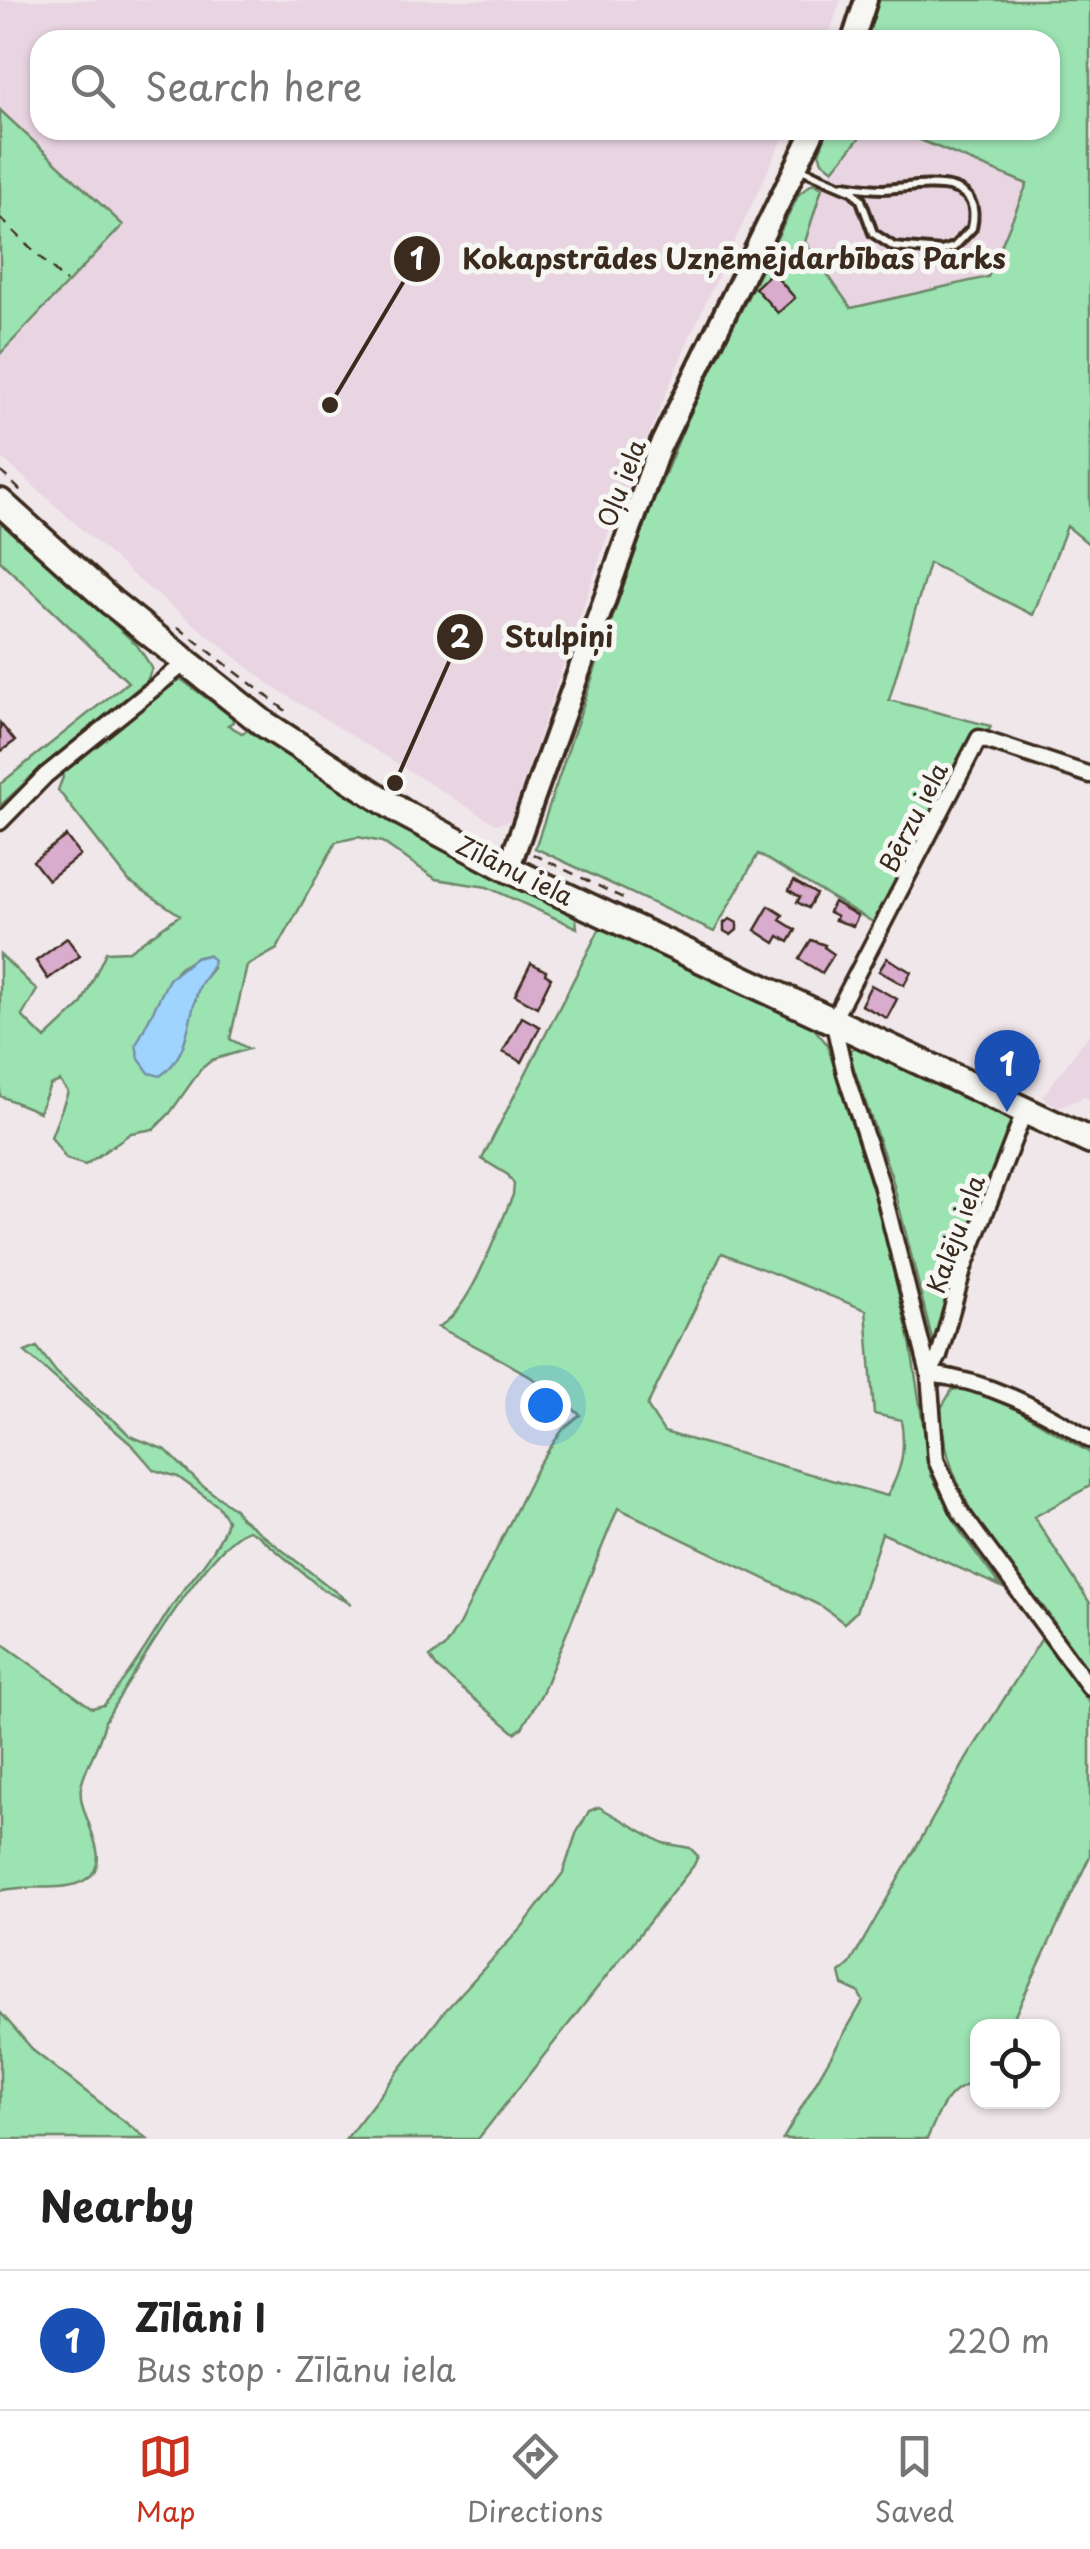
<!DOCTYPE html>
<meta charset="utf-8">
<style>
body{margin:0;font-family:"Playpen Sans",sans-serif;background:#f2f2f2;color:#222}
.controls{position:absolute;right:30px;bottom:30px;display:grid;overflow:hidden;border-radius:20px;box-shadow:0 2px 8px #0004}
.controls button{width:90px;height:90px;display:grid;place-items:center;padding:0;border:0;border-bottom:2px solid #e0e0e0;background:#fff;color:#222;font:50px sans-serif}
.you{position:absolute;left:545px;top:1405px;width:35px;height:35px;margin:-25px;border:8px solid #fff;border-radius:50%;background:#1a73e8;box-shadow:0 0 0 15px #1a73e833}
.badge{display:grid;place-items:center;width:65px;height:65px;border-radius:50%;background:#c8321e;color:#fff;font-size:32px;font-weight:700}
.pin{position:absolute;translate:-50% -82px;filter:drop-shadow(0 2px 5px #0008)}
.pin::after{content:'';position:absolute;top:52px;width:35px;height:30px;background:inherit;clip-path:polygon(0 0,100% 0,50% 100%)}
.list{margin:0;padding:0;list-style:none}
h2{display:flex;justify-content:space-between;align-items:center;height:130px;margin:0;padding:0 40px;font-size:42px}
h2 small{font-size:32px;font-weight:400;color:#767676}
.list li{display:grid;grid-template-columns:65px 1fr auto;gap:30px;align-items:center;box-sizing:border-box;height:140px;padding:0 40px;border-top:2px solid #e0e0e0}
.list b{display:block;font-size:38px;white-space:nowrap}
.list p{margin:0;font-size:32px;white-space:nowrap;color:#767676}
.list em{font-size:32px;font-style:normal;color:#767676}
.icon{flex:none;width:55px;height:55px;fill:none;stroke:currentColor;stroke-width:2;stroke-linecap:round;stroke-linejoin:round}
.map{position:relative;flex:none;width:1090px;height:2139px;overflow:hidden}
.search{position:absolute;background:#fff;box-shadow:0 2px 8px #0004;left:30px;right:30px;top:30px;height:110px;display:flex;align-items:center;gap:25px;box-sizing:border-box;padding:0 35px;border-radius:30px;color:#767676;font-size:38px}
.sheet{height:270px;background:#fff}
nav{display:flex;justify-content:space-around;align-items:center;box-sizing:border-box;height:140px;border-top:2px solid #e0e0e0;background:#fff;font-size:28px;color:#767676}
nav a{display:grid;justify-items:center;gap:5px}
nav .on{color:#c8321e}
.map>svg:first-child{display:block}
.built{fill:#e9d5e2}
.green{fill:#9ce3b2;stroke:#6c8668;stroke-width:2.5;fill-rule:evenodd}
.water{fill:#9ed4fd;stroke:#7690a4;stroke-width:2.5}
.building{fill:#d9abcd;stroke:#3b2a1e;stroke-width:2.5}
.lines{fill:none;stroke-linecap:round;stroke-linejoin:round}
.lane-casing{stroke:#3b2a1e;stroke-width:14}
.street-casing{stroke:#3b2a1e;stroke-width:21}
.secondary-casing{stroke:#3b2a1e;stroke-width:28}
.highway-casing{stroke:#3b2a1e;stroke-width:32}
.path{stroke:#3b2a1e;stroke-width:2.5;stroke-dasharray:10 8;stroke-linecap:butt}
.lane{stroke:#f6f6f2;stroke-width:6}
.street{stroke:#f6f6f2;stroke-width:14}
.secondary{stroke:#f6f6f2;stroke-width:20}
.highway{stroke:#f6f6f2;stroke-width:25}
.labels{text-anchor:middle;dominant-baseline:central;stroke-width:10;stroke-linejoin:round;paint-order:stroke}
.street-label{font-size:25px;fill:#3b2a1e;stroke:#f6f6f2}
.leader{fill:none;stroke:#3b2a1e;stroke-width:4}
.callout-dot{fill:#3b2a1e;stroke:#f6f6f2;stroke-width:4}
.mark-label{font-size:30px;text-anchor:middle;font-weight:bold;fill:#fff}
.callout-label{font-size:28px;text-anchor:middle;font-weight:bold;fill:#3b2a1e;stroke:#f6f6f2;stroke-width:10;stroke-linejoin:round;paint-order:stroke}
</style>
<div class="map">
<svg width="1090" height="2139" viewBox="0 0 1090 2139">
<rect width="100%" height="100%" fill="#f0e7eb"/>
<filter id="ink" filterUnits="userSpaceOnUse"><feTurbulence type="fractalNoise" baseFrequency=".01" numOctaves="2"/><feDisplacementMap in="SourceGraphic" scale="20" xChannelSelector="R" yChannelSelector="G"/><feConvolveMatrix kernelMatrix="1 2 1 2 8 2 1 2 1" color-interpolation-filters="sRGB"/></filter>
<g filter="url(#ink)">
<path class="built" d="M 0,0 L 841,0 L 827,40 L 40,40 L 40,130 L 787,130 L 691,334 L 613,520 L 510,821 L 495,824 L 273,687 L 136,578 L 0,456 L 0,354 L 123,225 L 0,110 Z
M 866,130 L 896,130 L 1027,184 L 988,277 L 851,308 L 805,242 L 822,188 L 833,170 Z
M 1090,1033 L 1090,1100 L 1083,1097 L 1059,1108 L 1042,1097 Z"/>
<path class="green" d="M 878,0 L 1090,0 L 1090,545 L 1067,526 L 1033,615 L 929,563 L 889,700 L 991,726 L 888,931 L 758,854 L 714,932 L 535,848 L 642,530 L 689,415 L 799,194 L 813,183 L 822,188 L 805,242 L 851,308 L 988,277 L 1027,184 L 896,130 L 1050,130 L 1050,40 L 865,40 Z
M 0,110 L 123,225 L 0,354 Z
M 828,130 L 866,130 L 833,170 L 822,161 L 819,153 Z
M 0,518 L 137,645 L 152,668 L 147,681 L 41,768 L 0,806 L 0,784 L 128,682 L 0,561 Z
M 178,677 L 232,717 L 233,722 L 228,725 L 242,733 L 248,730 L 394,822 L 569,912 L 576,918 L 577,928 L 487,887 L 436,879 L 382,842 L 358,837 L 336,842 L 277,949 L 247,966 L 230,1039 L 249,1049 L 212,1060 L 201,1069 L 170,1113 L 154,1129 L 131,1133 L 85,1165 L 66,1159 L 51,1137 L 68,1092 L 60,1081 L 50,1085 L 39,1112 L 0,1096 L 0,954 L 37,990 L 22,1016 L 45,1039 L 81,1005 L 106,952 L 129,951 L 180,915 L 129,881 L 58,790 L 63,777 L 60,770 ZM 208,955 L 213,968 L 200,984 L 195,1001 L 176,971 L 195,958 Z
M 601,926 L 797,1016 L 811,1025 L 827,1044 L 878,1207 L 910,1341 L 931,1475 L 960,1531 L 1001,1587 L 882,1533 L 856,1612 L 844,1623 L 823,1607 L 618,1508 L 542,1693 L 522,1728 L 515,1733 L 437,1668 L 430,1657 L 444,1648 L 459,1625 L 539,1464 L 563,1429 L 580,1415 C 539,1376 487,1352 438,1327 C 471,1311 497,1230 513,1195 L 514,1184 L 508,1175 L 482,1159 ZM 722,1253 L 866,1310 L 874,1414 L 901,1420 C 906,1449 902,1470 887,1496 L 664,1432 L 647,1406 Z
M 856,1045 L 1012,1116 L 1014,1121 L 936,1355 L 892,1178 L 850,1058 L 849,1052 Z
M 37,1347 L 56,1372 L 92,1406 L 115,1421 L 130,1436 L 166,1450 L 200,1484 L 235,1509 L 240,1517 L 351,1604 L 323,1590 L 259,1536 L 249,1530 C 212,1539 128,1683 105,1721 C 101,1745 86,1763 81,1787 C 76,1815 118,1860 85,1880 C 64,1893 25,1883 0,1891 L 0,1642 L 92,1708 L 104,1705 C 130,1674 150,1640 172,1606 C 188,1582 222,1547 227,1520 L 218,1506 L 178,1477 L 154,1470 L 133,1446 L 25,1352 Z
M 970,1386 L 983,1389 L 1090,1453 L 1090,1486 L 1034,1517 L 1090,1603 L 1090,1671 C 1072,1652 1060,1630 1045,1609 C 1036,1597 1024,1586 1014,1574 C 977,1528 942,1469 941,1408 L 952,1390 Z
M 1042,1638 L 1090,1703 L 1090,1856 L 1010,2026 L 978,2026 L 977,2084 C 947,2084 938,2115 927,2139 L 783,2139 L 863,2001 L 858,1992 L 843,1985 L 840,1973 L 850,1964 L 967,1758 Z
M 599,1807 L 663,1843 L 690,1848 L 698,1856 L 694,1865 L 478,2139 L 346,2139 L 444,2012 L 522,1927 L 563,1873 L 576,1834 L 589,1811 Z
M 0,2012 L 35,2052 L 147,2139 L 0,2139 Z"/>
<path class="water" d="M 208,955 L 214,960 C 212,973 203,977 199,988 C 187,1019 190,1056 160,1076 L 149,1073 L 139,1059 L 136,1045 L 169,979 L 195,958 Z"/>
<path class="building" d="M 772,272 L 795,298 L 778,313 L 755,288 Z
M 0,723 L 15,741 L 0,752 Z
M 66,836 L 80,855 L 48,880 L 33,861 Z
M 794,881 L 816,894 L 808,908 L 797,902 L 800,897 L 789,890 Z
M 834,902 L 858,916 L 853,926 L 835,920 L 837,916 L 829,912 Z
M 769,906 L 783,915 L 780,920 L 796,930 L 789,942 L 779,936 L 775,943 L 755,930 Z
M 730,919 L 737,923 L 737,930 L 731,935 L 724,931 L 724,923 Z
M 67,938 L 80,956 L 48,979 L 36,961 Z
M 811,940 L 825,945 L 824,947 L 834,954 L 822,973 L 799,959 Z
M 887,958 L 911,972 L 904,985 L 879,971 Z
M 531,963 L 546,971 L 545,974 L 551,978 L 537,1007 L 515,995 Z
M 871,985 L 897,999 L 887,1018 L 861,1005 Z
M 522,1017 L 540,1027 L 522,1062 L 503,1052 Z
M 1005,1037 L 1029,1047 L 1027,1053 L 1040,1059 L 1033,1075 L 996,1060 Z"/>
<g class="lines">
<g class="lane-casing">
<path id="lane" d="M 799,168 L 853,191 L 861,200 L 873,233 L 894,247 L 941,251 L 954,247 L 972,228 C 985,170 915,188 883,189 C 870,189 857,187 844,185"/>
</g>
<g class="street-casing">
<path id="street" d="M 1090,775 L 979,738 L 833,1020 L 845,1073 L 881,1184 L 929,1374 L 936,1460 L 959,1510 L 1090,1688
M 0,822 L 46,775 L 185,663
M 1025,1110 L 963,1270 L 939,1356 L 929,1374 C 988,1381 1040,1408 1090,1440"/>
</g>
<g class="secondary-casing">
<path id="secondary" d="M 853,40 L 866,0
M 508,869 L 658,451 L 814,130"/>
</g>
<g class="highway-casing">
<path id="highway" d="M 0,502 L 111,602 L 263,723 L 403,813 L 508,869 L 1090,1141"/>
</g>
<path class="path" d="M 0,218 L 66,282
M 0,471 L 21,491
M 178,627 L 286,711
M 533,854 L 625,899"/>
<use href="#lane" class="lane"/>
<use href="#street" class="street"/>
<use href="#secondary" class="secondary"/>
<use href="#highway" class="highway"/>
</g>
</g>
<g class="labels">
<g class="street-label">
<text transform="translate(621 483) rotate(-69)">Oļu iela</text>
<text transform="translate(913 817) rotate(-63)">Bērzu iela</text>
<text transform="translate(515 870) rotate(26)">Zīlānu iela</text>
<text transform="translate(955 1234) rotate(-70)">Kalēju iela</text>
</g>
</g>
<path class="leader" d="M330 405L417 259M395 783L460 637"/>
<g class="callout-dot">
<circle cx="330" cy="405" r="10"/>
<circle cx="395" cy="783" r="10"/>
<circle cx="417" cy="259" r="25"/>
<circle cx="460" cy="637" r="25"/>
</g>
<g class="mark-label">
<text x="417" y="270">1</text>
<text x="460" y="648">2</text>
</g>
<g class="callout-label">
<text x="734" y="269">Kokapstrādes Uzņēmējdarbības Parks</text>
<text x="559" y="647">Stulpiņi</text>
</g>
</svg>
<div class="controls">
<button><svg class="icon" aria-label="locate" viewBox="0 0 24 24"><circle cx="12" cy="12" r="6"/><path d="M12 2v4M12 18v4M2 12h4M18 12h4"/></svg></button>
</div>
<div class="you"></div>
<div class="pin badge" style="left:1007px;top:1112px;background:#1a4fb4">1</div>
<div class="search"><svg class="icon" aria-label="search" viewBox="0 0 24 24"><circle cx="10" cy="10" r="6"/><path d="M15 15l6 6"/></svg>Search here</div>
</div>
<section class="sheet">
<h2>Nearby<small></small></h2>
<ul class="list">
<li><span class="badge" style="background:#1a4fb4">1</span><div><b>Zīlāni I</b><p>Bus stop · Zīlānu iela</p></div><em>220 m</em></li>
</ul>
</section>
<nav>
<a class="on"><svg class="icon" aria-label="map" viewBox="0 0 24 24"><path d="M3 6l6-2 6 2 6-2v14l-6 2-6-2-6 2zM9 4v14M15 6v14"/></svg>Map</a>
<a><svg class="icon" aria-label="directions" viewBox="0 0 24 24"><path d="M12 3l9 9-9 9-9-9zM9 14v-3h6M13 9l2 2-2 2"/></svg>Directions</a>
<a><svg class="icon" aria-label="saved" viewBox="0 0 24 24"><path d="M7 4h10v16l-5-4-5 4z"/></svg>Saved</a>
</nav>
